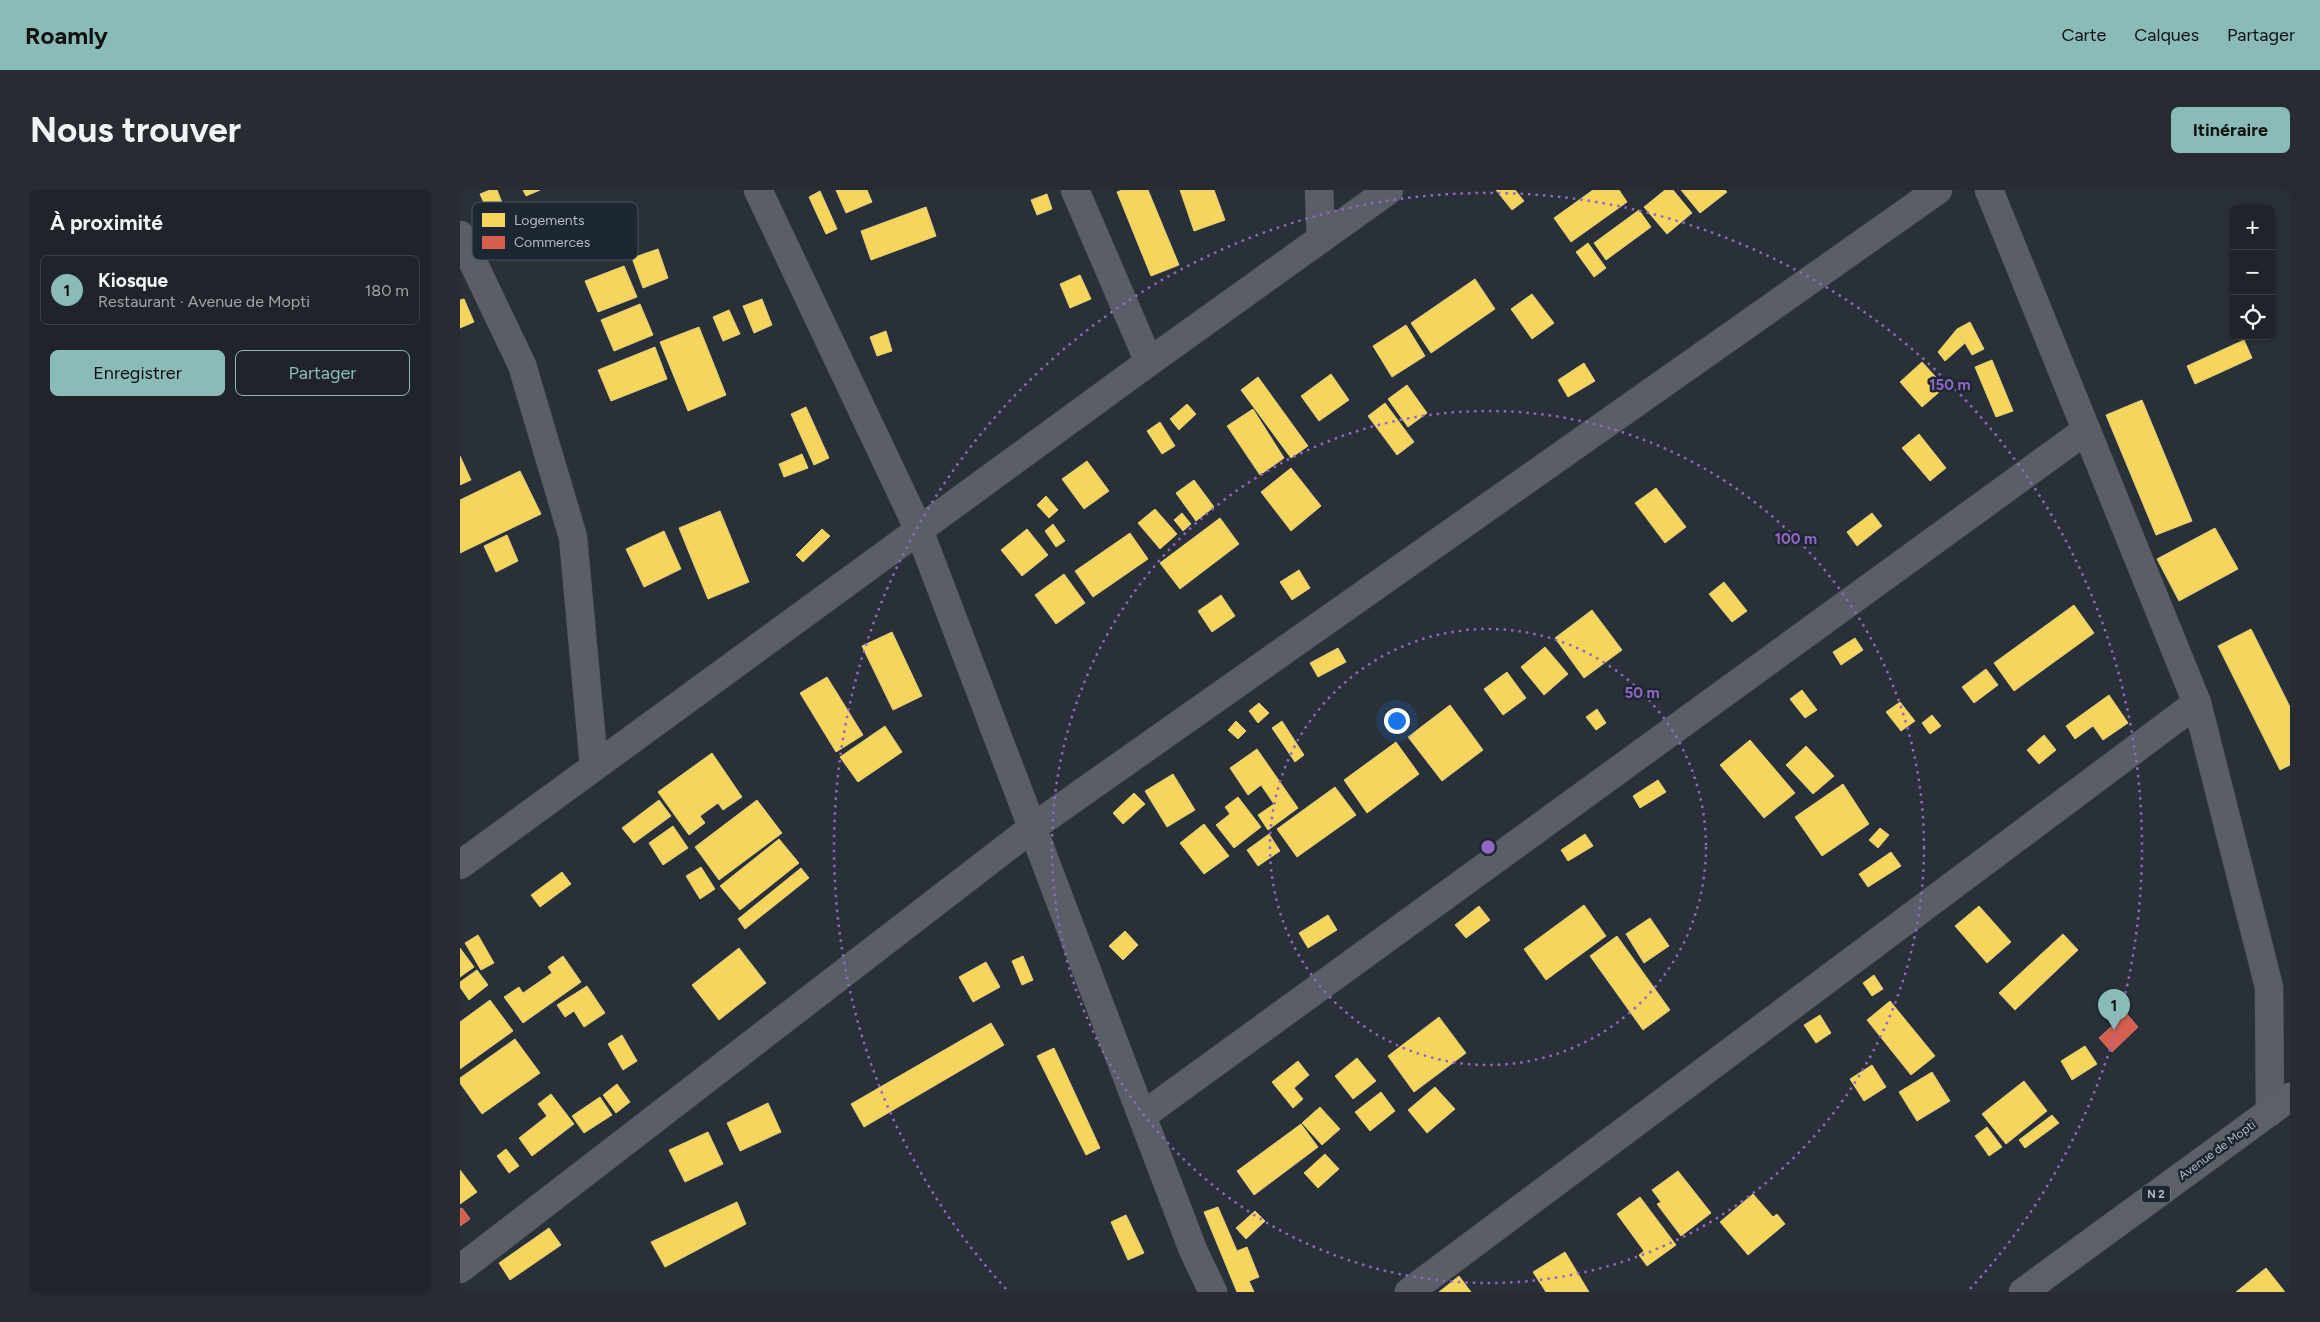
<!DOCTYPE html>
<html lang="fr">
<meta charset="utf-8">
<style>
body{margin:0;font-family:Figtree,sans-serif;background:#282c32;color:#f1f3f6}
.controls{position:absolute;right:15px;top:15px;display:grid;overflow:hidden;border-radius:8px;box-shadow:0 1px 4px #0004}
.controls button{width:45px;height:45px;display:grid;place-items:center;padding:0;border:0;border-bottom:1px solid #3d4147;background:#20242a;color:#f1f3f6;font:25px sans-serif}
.you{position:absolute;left:936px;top:530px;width:18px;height:18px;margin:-12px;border:4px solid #fff;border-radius:50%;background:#1a73e8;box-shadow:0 0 0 8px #1a73e833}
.badge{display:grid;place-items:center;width:32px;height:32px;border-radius:50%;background:#8bbbb9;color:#111;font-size:16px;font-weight:700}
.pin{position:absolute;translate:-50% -41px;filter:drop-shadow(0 1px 2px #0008)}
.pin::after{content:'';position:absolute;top:26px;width:18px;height:15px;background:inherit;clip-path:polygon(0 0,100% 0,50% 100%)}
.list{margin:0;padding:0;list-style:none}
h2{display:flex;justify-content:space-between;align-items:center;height:65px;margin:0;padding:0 20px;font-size:21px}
h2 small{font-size:16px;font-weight:400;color:#a2a4a8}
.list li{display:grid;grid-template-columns:32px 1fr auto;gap:15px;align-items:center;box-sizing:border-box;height:70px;margin:0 10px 10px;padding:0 10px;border:1px solid #3d4147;border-radius:8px}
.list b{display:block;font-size:19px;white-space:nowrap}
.list p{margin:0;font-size:16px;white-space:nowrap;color:#a2a4a8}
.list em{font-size:16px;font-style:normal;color:#a2a4a8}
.actions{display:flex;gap:10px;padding:15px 20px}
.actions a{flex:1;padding:11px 0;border:1px solid #8bbbb9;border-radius:8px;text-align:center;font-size:18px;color:#8bbbb9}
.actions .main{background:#8bbbb9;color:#111}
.icon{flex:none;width:28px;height:28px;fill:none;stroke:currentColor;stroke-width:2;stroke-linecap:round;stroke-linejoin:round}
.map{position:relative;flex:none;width:1830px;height:1102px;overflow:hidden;border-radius:8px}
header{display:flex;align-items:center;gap:30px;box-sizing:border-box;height:70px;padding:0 25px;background:#8bbbb9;color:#111}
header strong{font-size:24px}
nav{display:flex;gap:28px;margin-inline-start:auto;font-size:18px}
.intro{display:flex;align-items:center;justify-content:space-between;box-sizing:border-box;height:120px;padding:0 30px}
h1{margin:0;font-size:35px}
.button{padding:12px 22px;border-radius:8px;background:#8bbbb9;color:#111;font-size:18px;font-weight:700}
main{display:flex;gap:30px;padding:0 30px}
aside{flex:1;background:#20242a;border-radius:8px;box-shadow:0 1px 4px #0004}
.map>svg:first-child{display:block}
.homes{fill:#f6d55c;stroke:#e2ce7d}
.shops{fill:#d6604d;stroke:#cc7c72}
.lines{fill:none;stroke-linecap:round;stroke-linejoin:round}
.minor-casing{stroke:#484c53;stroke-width:29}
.primary-casing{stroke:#484c55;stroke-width:29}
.minor{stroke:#5a5e66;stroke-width:28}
.primary{stroke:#5c6168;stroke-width:28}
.ring{fill:none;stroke:#9266c3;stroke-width:2.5;stroke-dasharray:2.5 5}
.labels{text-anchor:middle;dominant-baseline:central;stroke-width:5;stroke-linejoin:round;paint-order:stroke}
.shield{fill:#1d2633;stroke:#878f9c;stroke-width:1}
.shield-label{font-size:11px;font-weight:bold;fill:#b4bcc9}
.street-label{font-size:12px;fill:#b4bcc9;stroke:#1d2633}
.key{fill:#1d2633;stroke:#4a5360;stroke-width:1}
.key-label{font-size:14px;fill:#b4bcc9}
.centre{fill:#9266c3;stroke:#1d2633;stroke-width:2.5}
.ring-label{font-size:15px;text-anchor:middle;font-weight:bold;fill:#9266c3;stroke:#1d2633;stroke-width:5;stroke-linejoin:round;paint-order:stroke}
</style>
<header>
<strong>Roamly</strong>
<nav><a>Carte</a><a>Calques</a><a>Partager</a></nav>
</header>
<div class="intro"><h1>Nous trouver</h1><a class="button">Itinéraire</a></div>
<main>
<aside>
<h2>À proximité<small></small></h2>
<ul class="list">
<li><span class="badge">1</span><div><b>Kiosque</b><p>Restaurant · Avenue de Mopti</p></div><em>180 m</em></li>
</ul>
<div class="actions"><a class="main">Enregistrer</a><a>Partager</a></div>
</aside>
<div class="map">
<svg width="1830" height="1102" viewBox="0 0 1830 1102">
<rect width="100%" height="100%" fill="#2a3038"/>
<path class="homes" d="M 30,0 L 37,0 L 46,23 L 31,29 L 20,4 Z
M 63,0 L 80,0 L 66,6 Z
M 376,0 L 407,0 L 412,12 L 386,23 Z
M 662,0 L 688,0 L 719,75 L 691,86 L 657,2 Z
M 720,0 L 754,0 L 765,30 L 734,41 Z
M 1036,0 L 1055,0 L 1064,11 L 1052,20 Z
M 1133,0 L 1159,0 L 1167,12 L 1111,52 L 1094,28 Z
M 1205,0 L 1213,0 L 1232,23 L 1207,44 L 1184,17 Z
M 1221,0 L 1265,0 L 1267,2 L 1240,23 Z
M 360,1 L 377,39 L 366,44 L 349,7 Z
M 587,4 L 592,19 L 577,25 L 571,10 Z
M 466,17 L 476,46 L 411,70 L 401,41 Z
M 1179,20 L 1191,37 L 1146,70 L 1134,53 Z
M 1128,53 L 1146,78 L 1134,87 L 1116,62 Z
M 198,59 L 208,88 L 183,98 L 172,68 Z
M 164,76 L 177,107 L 138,122 L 125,91 Z
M 620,85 L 631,109 L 610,118 L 600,94 Z
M 1015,89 L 1035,119 L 971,163 L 951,133 Z
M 1072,104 L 1094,133 L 1072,149 L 1051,119 Z
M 4,109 L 14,132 L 0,138 L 0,110 Z
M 302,109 L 312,135 L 294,143 L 283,116 Z
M 180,114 L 193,145 L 154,161 L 141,130 Z
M 269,120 L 280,144 L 263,151 L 253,127 Z
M 1510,132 L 1524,159 L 1512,165 L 1497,139 Z
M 946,135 L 965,166 L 932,187 L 913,156 Z
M 239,137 L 266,205 L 228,221 L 200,152 Z
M 1497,139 L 1505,153 L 1485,171 L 1478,162 Z
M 426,141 L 432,161 L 417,166 L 410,147 Z
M 1784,150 L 1792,168 L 1735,194 L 1727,176 Z
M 195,157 L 207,189 L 151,211 L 138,180 Z
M 1532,170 L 1553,221 L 1536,227 L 1515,177 Z
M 1462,172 L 1485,197 L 1462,217 L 1440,192 Z
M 1124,173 L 1135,191 L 1108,207 L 1098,190 Z
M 871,184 L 889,210 L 859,231 L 841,206 Z
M 798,187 L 848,256 L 831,268 L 781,200 Z
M 947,195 L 967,223 L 948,237 L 928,209 Z
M 1682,210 L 1732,331 L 1696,345 L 1646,225 Z
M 925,213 L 954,252 L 937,265 L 908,226 Z
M 727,214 L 736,224 L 719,240 L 710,229 Z
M 346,217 L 369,268 L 354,275 L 331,224 Z
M 793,219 L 824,268 L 800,285 L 767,236 Z
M 700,232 L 715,256 L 702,264 L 687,241 Z
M 1459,244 L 1486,278 L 1470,291 L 1442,258 Z
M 342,264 L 348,278 L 324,287 L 319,274 Z
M 0,266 L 11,290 L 0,295 Z
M 627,271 L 649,301 L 624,319 L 602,289 Z
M 831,278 L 861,316 L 831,341 L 801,302 Z
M 60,281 L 81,324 L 0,363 L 0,310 Z
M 734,290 L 754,317 L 736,331 L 716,303 Z
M 1196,298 L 1226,337 L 1205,353 L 1175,313 Z
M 586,306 L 598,320 L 589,328 L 577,315 Z
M 695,319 L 717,344 L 700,359 L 678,333 Z
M 260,321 L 289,392 L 248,409 L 219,338 Z
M 722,323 L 731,334 L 723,341 L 714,330 Z
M 1412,323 L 1422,336 L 1397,356 L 1387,342 Z
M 760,328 L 779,354 L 720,399 L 700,373 Z
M 593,334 L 605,351 L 596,357 L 585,341 Z
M 1755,338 L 1778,379 L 1719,411 L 1697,369 Z
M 362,339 L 370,346 L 343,372 L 336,365 Z
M 567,339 L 588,365 L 562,386 L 541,360 Z
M 204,341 L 221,379 L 184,397 L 166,359 Z
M 670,343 L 688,369 L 633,407 L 615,381 Z
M 47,345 L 58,371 L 36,382 L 24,356 Z
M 839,380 L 850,398 L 832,410 L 820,392 Z
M 604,384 L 625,413 L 596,434 L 575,405 Z
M 1264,392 L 1287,421 L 1272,432 L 1249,404 Z
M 761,405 L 775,426 L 752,442 L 738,421 Z
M 1614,415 L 1634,443 L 1554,501 L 1534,473 Z
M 1132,420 L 1162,460 L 1124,488 L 1095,448 Z
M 1791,439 L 1830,517 L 1830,575 L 1820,580 L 1758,456 Z
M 432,442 L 462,506 L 433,520 L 402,456 Z
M 1395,448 L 1403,460 L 1381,475 L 1373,462 Z
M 1085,457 L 1108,484 L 1084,505 L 1061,477 Z
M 878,458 L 886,472 L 858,487 L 850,473 Z
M 1526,479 L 1538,495 L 1514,513 L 1502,497 Z
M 1047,482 L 1066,508 L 1043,525 L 1024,499 Z
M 367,487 L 403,545 L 376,562 L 340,503 Z
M 1342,500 L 1357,520 L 1345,528 L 1330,509 Z
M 1649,505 L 1668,533 L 1643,550 L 1624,523 Z
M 1440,512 L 1455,531 L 1441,541 L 1426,522 Z
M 799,513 L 809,523 L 798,533 L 789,521 Z
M 990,515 L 1023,560 L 982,591 L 948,547 Z
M 1137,519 L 1146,533 L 1136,540 L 1126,527 Z
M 1624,523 L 1633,536 L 1615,549 L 1606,536 Z
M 1472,525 L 1481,536 L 1470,544 L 1462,533 Z
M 776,531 L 786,541 L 778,549 L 768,540 Z
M 822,531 L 844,565 L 835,572 L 812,538 Z
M 425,536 L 442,562 L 398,592 L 380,567 Z
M 1584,545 L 1596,560 L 1579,574 L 1567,560 Z
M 1290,550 L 1335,603 L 1304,628 L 1260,575 Z
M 936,552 L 959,584 L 907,623 L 884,590 Z
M 1346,556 L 1374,586 L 1353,604 L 1326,575 Z
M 797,559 L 838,618 L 808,640 L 798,625 L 814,614 L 801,595 L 788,605 L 770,578 Z
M 252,563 L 282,607 L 263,620 L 258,613 L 240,626 L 245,633 L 229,645 L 198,602 Z
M 713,584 L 735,620 L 707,637 L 685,601 Z
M 1198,590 L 1206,602 L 1180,618 L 1173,606 Z
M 1383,594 L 1409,634 L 1362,666 L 1335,627 Z
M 875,597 L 896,625 L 837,667 L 817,639 Z
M 674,603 L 685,614 L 663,634 L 653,623 Z
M 778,607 L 801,637 L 774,658 L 756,635 L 770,624 L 765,617 Z
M 199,610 L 211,626 L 174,653 L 162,638 Z
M 297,610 L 322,643 L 259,690 L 235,657 Z
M 744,634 L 769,666 L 744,684 L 720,653 Z
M 213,636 L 228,658 L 203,675 L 189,653 Z
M 1420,638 L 1429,645 L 1418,658 L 1409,650 Z
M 809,644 L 820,661 L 798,676 L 787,660 Z
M 1125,644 L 1133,656 L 1108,671 L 1101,660 Z
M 319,649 L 339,673 L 280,720 L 260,696 Z
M 1431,662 L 1441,676 L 1408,697 L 1399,684 Z
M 241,677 L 255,699 L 240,709 L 226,686 Z
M 341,678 L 349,688 L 285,739 L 278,729 Z
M 102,682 L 111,694 L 80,717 L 71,705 Z
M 1124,715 L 1146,746 L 1086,790 L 1064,759 Z
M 1019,716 L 1030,730 L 1006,748 L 995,735 Z
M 1519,716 L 1551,752 L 1527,773 L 1495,736 Z
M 868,725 L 877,740 L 848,758 L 839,743 Z
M 1190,728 L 1209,756 L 1184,773 L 1166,744 Z
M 665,741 L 678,755 L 663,770 L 649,756 Z
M 1603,744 L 1618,760 L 1555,820 L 1539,803 Z
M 18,745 L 34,773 L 21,780 L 5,753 Z
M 1157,746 L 1210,820 L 1183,840 L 1130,766 Z
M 0,758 L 14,777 L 0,787 Z
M 279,758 L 306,793 L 259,830 L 232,795 Z
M 103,766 L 121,792 L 63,833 L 44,807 L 59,797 L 63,803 L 92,783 L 88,777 Z
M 563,766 L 573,790 L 562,795 L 552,771 Z
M 526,772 L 540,797 L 513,812 L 499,787 Z
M 17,780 L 28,795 L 9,810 L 0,797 L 0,792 Z
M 1414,785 L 1423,799 L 1412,806 L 1403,793 Z
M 127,796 L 145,823 L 124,837 L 114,821 L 105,827 L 97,815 Z
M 30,810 L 53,841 L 0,879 L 0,832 Z
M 1430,811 L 1475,866 L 1451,885 L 1407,830 Z
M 1360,825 L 1371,843 L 1356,853 L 1344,835 Z
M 979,827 L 1006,863 L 954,902 L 928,866 Z
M 531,833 L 544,855 L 404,937 L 391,914 Z
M 162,845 L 177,871 L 163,880 L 148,854 Z
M 55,849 L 80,883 L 22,924 L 0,893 L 0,888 Z
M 1625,856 L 1637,874 L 1612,890 L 1601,871 Z
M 594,858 L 640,958 L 626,965 L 577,866 Z
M 897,868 L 916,891 L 893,909 L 875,886 Z
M 838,871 L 849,885 L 834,898 L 843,909 L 833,918 L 812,892 Z
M 1412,875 L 1426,897 L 1404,911 L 1390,889 Z
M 1472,882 L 1490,911 L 1457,931 L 1439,902 Z
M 1564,891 L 1587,921 L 1546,954 L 1522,924 Z
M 157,894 L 170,912 L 156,923 L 143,905 Z
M 975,897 L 995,919 L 967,943 L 948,920 Z
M 921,902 L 935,921 L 910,941 L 895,922 Z
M 91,904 L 114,934 L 72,966 L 59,948 L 87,926 L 78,914 Z
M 140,907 L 152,925 L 124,943 L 112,926 Z
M 308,913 L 321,942 L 280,961 L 267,933 Z
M 860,917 L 880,939 L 862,955 L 842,933 Z
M 1592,925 L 1599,933 L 1565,958 L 1559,950 Z
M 841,934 L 858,957 L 794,1005 L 777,981 Z
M 1527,937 L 1542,957 L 1529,966 L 1515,946 Z
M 248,942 L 263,974 L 225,992 L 209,960 Z
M 46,959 L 59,976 L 49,983 L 37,966 Z
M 865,964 L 879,979 L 858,998 L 844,983 Z
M 0,980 L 17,1002 L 0,1014 Z
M 1218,981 L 1251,1023 L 1221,1046 L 1197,1014 L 1201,1012 L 1192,1000 Z
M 1293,1004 L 1313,1027 L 1317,1024 L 1325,1034 L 1288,1065 L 1260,1032 Z
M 1180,1007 L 1216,1055 L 1187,1076 L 1179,1065 L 1184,1061 L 1157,1024 Z
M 277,1012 L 286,1034 L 205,1077 L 191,1052 Z
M 758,1017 L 777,1061 L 787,1057 L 799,1087 L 789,1091 L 794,1102 L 777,1102 L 744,1022 Z
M 795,1021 L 805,1031 L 786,1049 L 776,1038 Z
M 666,1025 L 684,1063 L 668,1070 L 651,1032 Z
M 89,1038 L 101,1055 L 50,1090 L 39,1073 Z
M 1105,1062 L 1129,1102 L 1086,1102 L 1073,1082 Z
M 1806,1078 L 1825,1102 L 1776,1102 Z
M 999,1086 L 1011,1102 L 979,1102 Z"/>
<path class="shops" d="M 1666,823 L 1678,837 L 1652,862 L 1639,848 Z
M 2,1018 L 10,1029 L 0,1036 L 0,1019 Z"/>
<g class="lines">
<g class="minor-casing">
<path id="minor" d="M 298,0 L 459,340 L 733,1060 L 753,1102
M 615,0 L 689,172
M 859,0 L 861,49
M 1529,0 L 1737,513 L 1809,797 L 1810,922
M 0,45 L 62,175 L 113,347 L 134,576
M 0,675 L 689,172 L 929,0
M 682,926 L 1625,241
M 0,1079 L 572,638 L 1478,0
M 949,1102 L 1737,513"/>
</g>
<g class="primary-casing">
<path id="primary" d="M 1563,1102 L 1830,907"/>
</g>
<use href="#minor" class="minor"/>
<use href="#primary" class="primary"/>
</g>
<g class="ring">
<circle cx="1028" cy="657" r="218"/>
<circle cx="1028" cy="657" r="436"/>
<path d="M546 1099A654 654 0 1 1 1510 1099"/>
</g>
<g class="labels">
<rect class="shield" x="1682" y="995.5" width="28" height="17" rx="4"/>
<g class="shield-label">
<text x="1696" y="1004">N 2</text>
</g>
<g class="street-label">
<text transform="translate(1757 960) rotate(-36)">Avenue de Mopti</text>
</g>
</g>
<rect x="12" y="12" width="166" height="58" rx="8" class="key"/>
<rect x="22" y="23" width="23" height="14" fill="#f6d55c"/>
<rect x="22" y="46" width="23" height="13" fill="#d6604d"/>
<g class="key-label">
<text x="54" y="35">Logements</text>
<text x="54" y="57">Commerces</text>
</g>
<circle cx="1028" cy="657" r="8" class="centre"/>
<g class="ring-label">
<text x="1490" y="200">150 m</text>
<text x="1336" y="354">100 m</text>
<text x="1182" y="508">50 m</text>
</g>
</svg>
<div class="controls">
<button>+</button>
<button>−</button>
<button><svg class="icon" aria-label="locate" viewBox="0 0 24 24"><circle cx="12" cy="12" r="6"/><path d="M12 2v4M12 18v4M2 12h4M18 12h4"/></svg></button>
</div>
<div class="you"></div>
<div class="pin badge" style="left:1654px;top:840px">1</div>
</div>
</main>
